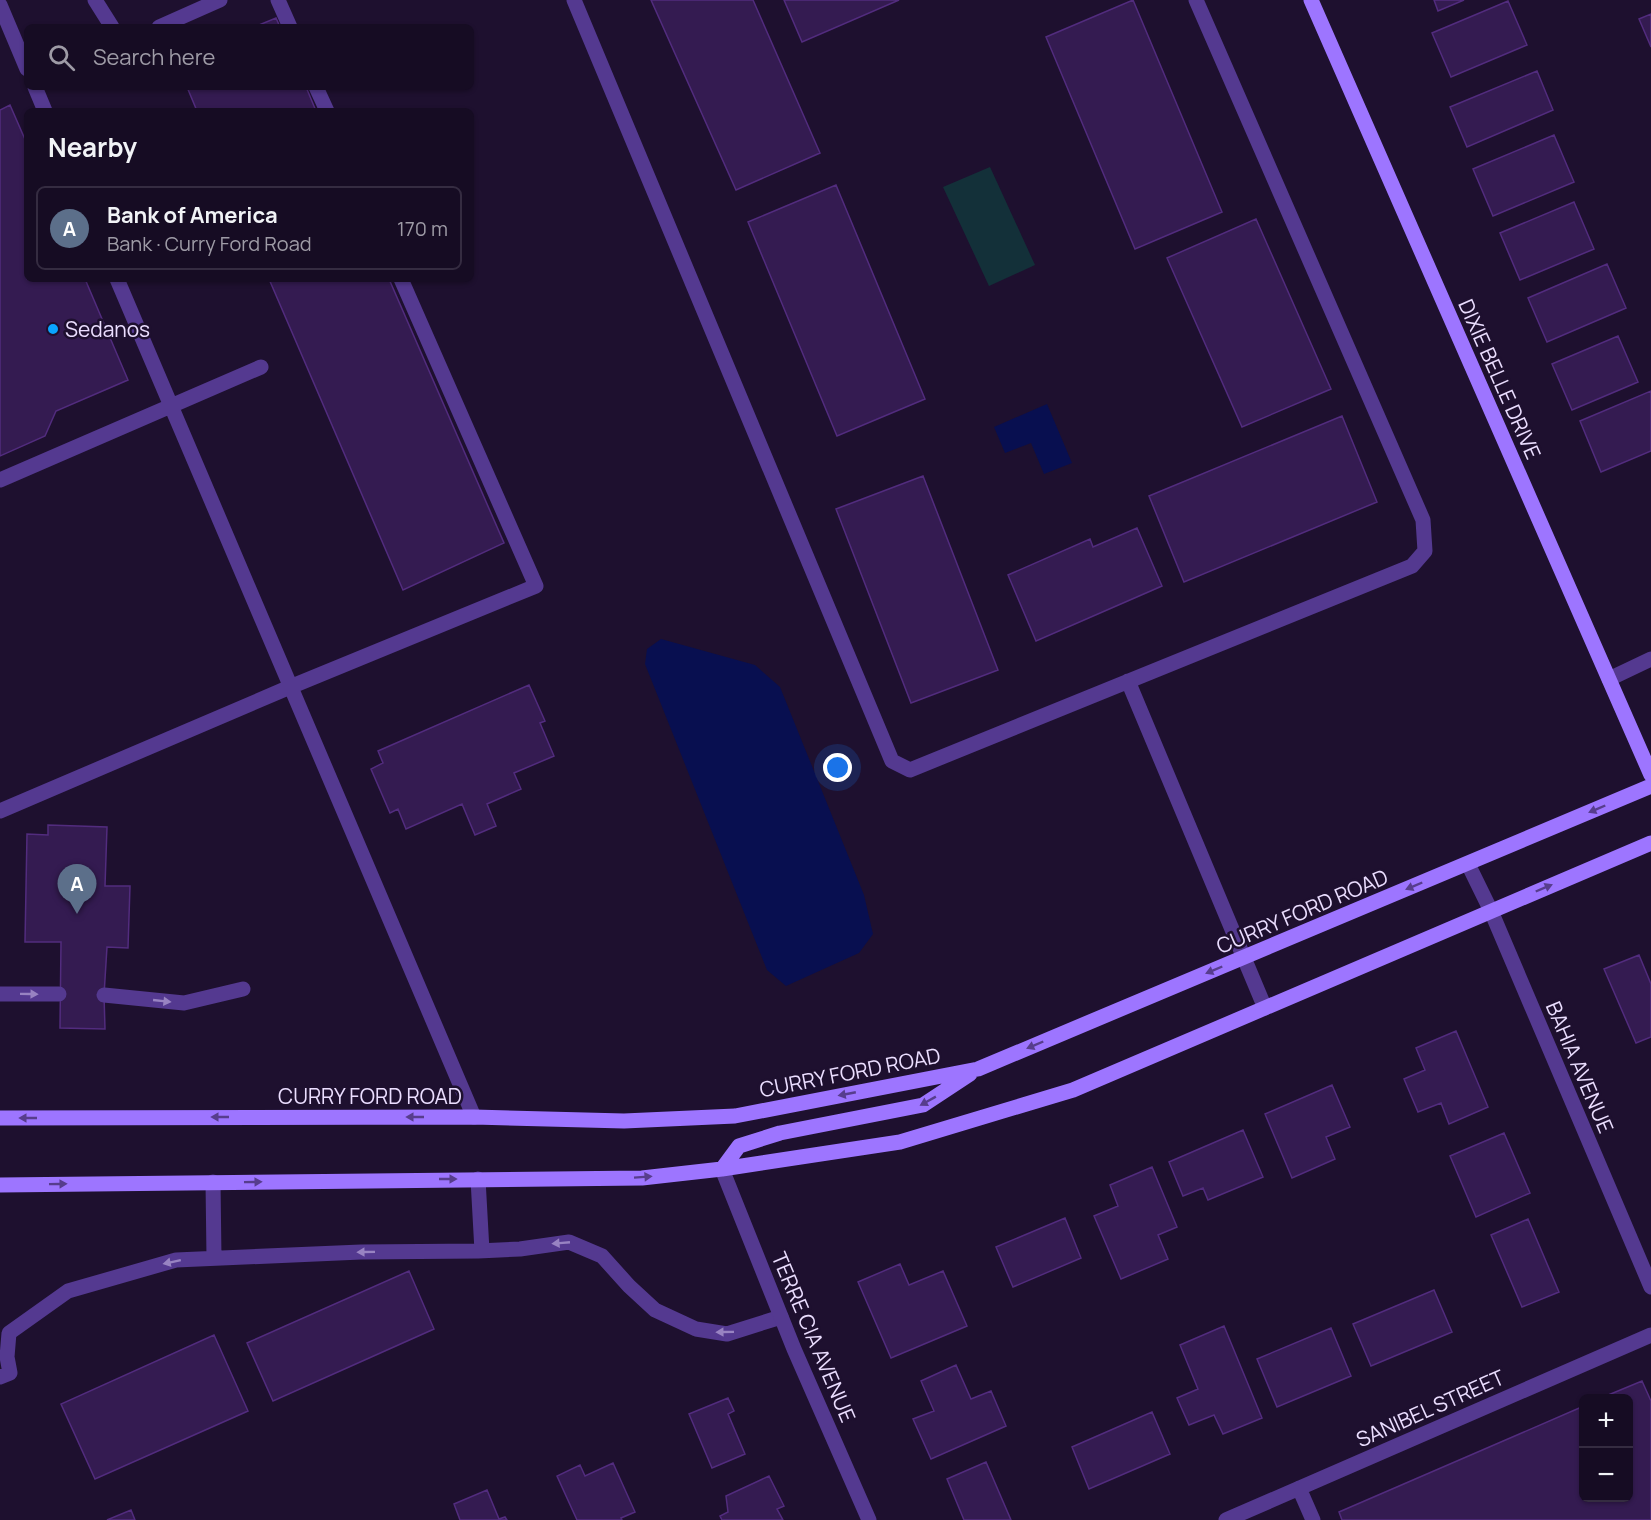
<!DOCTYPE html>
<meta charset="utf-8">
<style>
body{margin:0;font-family:Manrope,sans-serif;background:#231a30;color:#f1f3f6}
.controls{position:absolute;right:18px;bottom:18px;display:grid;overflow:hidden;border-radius:9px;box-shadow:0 2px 4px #0004}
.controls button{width:54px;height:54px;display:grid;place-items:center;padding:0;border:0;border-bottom:2px solid #352c41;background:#160c23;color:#f1f3f6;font:30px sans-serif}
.you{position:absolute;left:838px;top:768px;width:21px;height:21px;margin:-15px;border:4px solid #fff;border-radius:50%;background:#1a73e8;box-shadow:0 0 0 9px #1a73e833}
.badge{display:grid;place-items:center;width:39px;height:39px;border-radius:50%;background:#8c9099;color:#fff;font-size:20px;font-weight:700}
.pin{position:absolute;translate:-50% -50px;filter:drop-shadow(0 2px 3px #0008)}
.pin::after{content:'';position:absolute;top:32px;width:21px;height:18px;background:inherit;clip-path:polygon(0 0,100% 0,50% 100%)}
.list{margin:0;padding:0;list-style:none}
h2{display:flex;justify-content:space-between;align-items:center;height:78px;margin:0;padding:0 24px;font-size:26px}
h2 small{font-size:20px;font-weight:400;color:#9e9ba6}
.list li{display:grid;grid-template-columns:39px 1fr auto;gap:18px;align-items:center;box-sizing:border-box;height:84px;margin:0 12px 12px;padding:0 12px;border:2px solid #352c41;border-radius:9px}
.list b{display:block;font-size:22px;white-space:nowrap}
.list p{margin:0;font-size:20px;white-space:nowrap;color:#9e9ba6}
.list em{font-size:20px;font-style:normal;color:#9e9ba6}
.icon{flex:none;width:33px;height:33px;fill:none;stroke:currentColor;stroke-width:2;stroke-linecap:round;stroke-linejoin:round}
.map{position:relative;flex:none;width:1651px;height:1520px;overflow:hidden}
.search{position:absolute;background:#160c23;box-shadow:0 2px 4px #0004;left:24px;top:24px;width:450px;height:66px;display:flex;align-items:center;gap:15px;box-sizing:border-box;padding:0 21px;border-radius:9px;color:#9e9ba6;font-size:22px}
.panel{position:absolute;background:#160c23;box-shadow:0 2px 4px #0004;left:24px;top:108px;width:450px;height:174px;border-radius:9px}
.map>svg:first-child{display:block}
.green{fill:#133039}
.water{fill:#080f50}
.building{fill:#341b51;stroke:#522c7e;stroke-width:1.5}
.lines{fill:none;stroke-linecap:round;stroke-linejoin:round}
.lane{stroke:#543990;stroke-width:15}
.street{stroke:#543990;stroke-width:15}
.secondary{stroke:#9d75ff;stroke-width:15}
.oneway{fill:#573d8d}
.oneway2{fill:#9883c2}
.poi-dot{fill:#0aa5ff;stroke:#1e102f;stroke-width:2}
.labels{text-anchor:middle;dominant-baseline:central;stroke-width:5;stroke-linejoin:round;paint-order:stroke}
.poi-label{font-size:21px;fill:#ebdeff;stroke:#1e102f;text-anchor:start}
.street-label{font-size:21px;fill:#ebdeff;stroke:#1e102f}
</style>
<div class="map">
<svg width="1651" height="1520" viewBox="0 0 1651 1520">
<rect width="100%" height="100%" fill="#1e102f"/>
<path class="green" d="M 990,167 L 1035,265 L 989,286 L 943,187 Z"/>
<path class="water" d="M 1047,404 L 1072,463 L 1044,474 L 1031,443 L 1005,453 L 994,427 Z
M 661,639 L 755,665 L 780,687 L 864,895 L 873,934 L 859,953 L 786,986 L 767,970 L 645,664 L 647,649 Z"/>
<path class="building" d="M 651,0 L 753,0 L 820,153 L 736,190 Z
M 784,0 L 899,0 L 802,42 Z
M 1133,0 L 1222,212 L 1135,249 L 1046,37 Z
M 1434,0 L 1464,0 L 1438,11 Z
M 1508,1 L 1527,45 L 1451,77 L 1432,33 Z
M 1651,14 L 1651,47 L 1639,19 Z
M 276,18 L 280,27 L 254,27 Z
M 1537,71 L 1553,110 L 1467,147 L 1450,107 Z
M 187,87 L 306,87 L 316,111 L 197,111 Z
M 10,105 L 27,144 L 27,279 L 85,279 L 128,380 L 56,411 L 45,436 L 0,456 L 0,110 Z
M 1554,135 L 1574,182 L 1493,216 L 1473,169 Z
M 836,185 L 925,399 L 837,436 L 748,222 Z
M 1574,202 L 1594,249 L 1520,280 L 1500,233 Z
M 1256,219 L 1331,389 L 1242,427 L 1167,258 Z
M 1607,264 L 1626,308 L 1547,342 L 1528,298 Z
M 269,279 L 389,279 L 504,543 L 403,590 Z
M 1618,336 L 1638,382 L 1572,410 L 1552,364 Z
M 1651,391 L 1651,451 L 1601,472 L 1580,421 Z
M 1342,416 L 1377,502 L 1184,582 L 1149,496 Z
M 923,476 L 998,670 L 911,703 L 836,509 Z
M 1137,528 L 1162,586 L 1036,641 L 1008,575 L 1090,539 L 1093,547 Z
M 529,685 L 545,721 L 540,723 L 554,756 L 514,773 L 521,789 L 487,804 L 496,826 L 475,835 L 462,804 L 406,829 L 398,809 L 390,813 L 371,769 L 383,763 L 378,751 Z
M 48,825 L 107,827 L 105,886 L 130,886 L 128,948 L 107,947 L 104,995 L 105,1029 L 60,1028 L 61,942 L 25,942 L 27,834 L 48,835 Z
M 1639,955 L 1651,984 L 1651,1037 L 1636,1043 L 1604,969 Z
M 1456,1031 L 1488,1107 L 1449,1124 L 1441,1103 L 1418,1112 L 1404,1079 L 1425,1070 L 1416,1048 Z
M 1332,1085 L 1350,1127 L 1326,1137 L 1335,1159 L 1292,1178 L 1265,1114 Z
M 1243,1130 L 1263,1177 L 1208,1200 L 1203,1188 L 1183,1196 L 1169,1162 Z
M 1504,1133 L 1530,1193 L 1476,1217 L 1450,1156 Z
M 1152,1167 L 1177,1227 L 1158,1235 L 1168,1259 L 1121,1279 L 1094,1216 L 1118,1206 L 1110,1185 Z
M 1065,1218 L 1081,1258 L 1013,1287 L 996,1247 Z
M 1528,1219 L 1559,1292 L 1522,1307 L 1491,1235 Z
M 900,1264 L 909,1285 L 943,1271 L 967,1326 L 891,1358 L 858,1282 Z
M 409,1271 L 434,1329 L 273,1401 L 247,1343 Z
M 1434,1290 L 1452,1332 L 1371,1366 L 1353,1324 Z
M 1224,1326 L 1262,1418 L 1223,1434 L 1214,1415 L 1189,1425 L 1177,1398 L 1198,1389 L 1180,1345 Z
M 1331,1328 L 1351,1376 L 1277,1407 L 1257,1359 Z
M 214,1335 L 248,1411 L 95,1479 L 61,1404 Z
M 956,1365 L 971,1399 L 991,1391 L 1006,1426 L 931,1459 L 913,1419 L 934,1411 L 921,1381 Z
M 1642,1381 L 1651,1401 L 1651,1520 L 1342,1520 L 1339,1512 L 1584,1406 L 1584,1498 L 1628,1498 L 1628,1398 L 1601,1398 Z
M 728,1398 L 734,1411 L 728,1414 L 745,1454 L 712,1468 L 689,1414 Z
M 1152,1412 L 1170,1454 L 1089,1489 L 1072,1447 Z
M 986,1462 L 1011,1520 L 964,1520 L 947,1479 Z
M 613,1463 L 635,1512 L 621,1518 L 622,1520 L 577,1520 L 557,1476 L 580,1465 L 585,1476 Z
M 769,1476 L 784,1506 L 777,1509 L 783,1520 L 722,1520 L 720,1516 L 728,1512 L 726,1496 Z
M 487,1490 L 499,1519 L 505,1517 L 507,1520 L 460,1520 L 454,1504 Z
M 131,1510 L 135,1520 L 107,1520 Z"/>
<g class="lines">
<path class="lane" d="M 95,0 L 112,27
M 278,0 L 290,27
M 574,0 L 892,761 L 910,770 L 1412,566 L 1425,551 L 1423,520 L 1196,0
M 0,5 L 27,69
M 159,27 L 220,0
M 35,87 L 45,111
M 316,87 L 327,111
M 117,279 L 474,1117
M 0,480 L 261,367
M 1609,679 L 1651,659
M 1128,681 L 1265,1008
M 0,811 L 290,687 L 536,586 L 401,279
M 0,994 L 59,994
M 104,995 L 184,1003 L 243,989
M 478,1179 L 482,1251
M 213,1182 L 214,1258
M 0,1377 L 10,1373 L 7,1357 L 9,1333 L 68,1291 L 176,1260 L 361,1252 L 478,1251 L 520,1249 L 569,1242 L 602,1256 L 629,1286 L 655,1310 L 696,1329 L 727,1334 L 781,1317"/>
<path class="street" d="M 1468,864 L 1491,911 L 1651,1287
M 722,1169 L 794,1349 L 869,1520
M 1299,1488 L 1313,1520
M 1226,1520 L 1651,1335"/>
<path class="secondary" d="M 1311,0 L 1651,775
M 0,1118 L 474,1117 L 624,1121 L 735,1116 L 978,1069 L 1651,786
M 722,1169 L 739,1146 L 780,1133 L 923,1105 L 970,1074
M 0,1185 L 642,1178 L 722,1169 L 900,1142 L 1073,1090 L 1651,843"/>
</g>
<defs><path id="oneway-solid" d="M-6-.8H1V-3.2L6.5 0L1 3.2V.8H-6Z" transform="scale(1.5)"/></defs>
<g class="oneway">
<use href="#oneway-solid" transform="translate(1597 809) rotate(157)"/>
<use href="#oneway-solid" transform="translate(1414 886) rotate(157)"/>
<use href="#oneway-solid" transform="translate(1544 888) rotate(-23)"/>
<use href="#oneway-solid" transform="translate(1214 970) rotate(157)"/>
<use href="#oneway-solid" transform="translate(1035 1045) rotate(157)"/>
<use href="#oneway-solid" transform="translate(847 1094) rotate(169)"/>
<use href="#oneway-solid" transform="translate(928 1101) rotate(151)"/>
<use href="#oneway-solid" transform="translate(220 1117) rotate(180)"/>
<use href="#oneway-solid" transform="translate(415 1117) rotate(180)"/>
<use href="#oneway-solid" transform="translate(28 1118) rotate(180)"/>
<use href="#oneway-solid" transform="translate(643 1177) rotate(-4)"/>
<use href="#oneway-solid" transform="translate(448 1179)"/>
<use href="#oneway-solid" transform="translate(253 1182) rotate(-1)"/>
<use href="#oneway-solid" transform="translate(58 1184) rotate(-1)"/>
</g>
<g class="oneway2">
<use href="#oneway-solid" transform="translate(29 994) rotate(1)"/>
<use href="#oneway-solid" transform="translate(162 1001) rotate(6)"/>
<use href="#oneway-solid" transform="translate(561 1243) rotate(175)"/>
<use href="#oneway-solid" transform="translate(366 1252) rotate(179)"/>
<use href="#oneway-solid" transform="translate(172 1262) rotate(168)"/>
<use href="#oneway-solid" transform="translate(725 1332) rotate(179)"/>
</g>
<circle class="poi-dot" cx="53" cy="329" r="6"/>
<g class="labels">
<g class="poi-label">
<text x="65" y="329">Sedanos</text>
</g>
<g class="street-label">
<text transform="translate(1500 379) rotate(66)">DIXIE BELLE DRIVE</text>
<text transform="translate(1302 911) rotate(-23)">CURRY FORD ROAD</text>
<text transform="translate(1580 1067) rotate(67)">BAHIA AVENUE</text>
<text transform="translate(850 1072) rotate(-11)">CURRY FORD ROAD</text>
<text x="370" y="1096">CURRY FORD ROAD</text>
<text transform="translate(814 1337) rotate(67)">TERRE CIA AVENUE</text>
<text transform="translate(1430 1408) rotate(-24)">SANIBEL STREET</text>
</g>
</g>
</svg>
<div class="controls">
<button>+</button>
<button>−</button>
</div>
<div class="you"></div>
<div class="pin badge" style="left:77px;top:914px;background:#5c6f8a">A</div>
<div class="search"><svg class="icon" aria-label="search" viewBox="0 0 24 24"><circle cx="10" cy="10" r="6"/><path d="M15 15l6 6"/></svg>Search here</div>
<section class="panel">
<h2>Nearby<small></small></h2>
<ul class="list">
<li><span class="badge" style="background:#5c6f8a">A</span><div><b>Bank of America</b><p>Bank · Curry Ford Road</p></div><em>170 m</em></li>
</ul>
</section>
</div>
